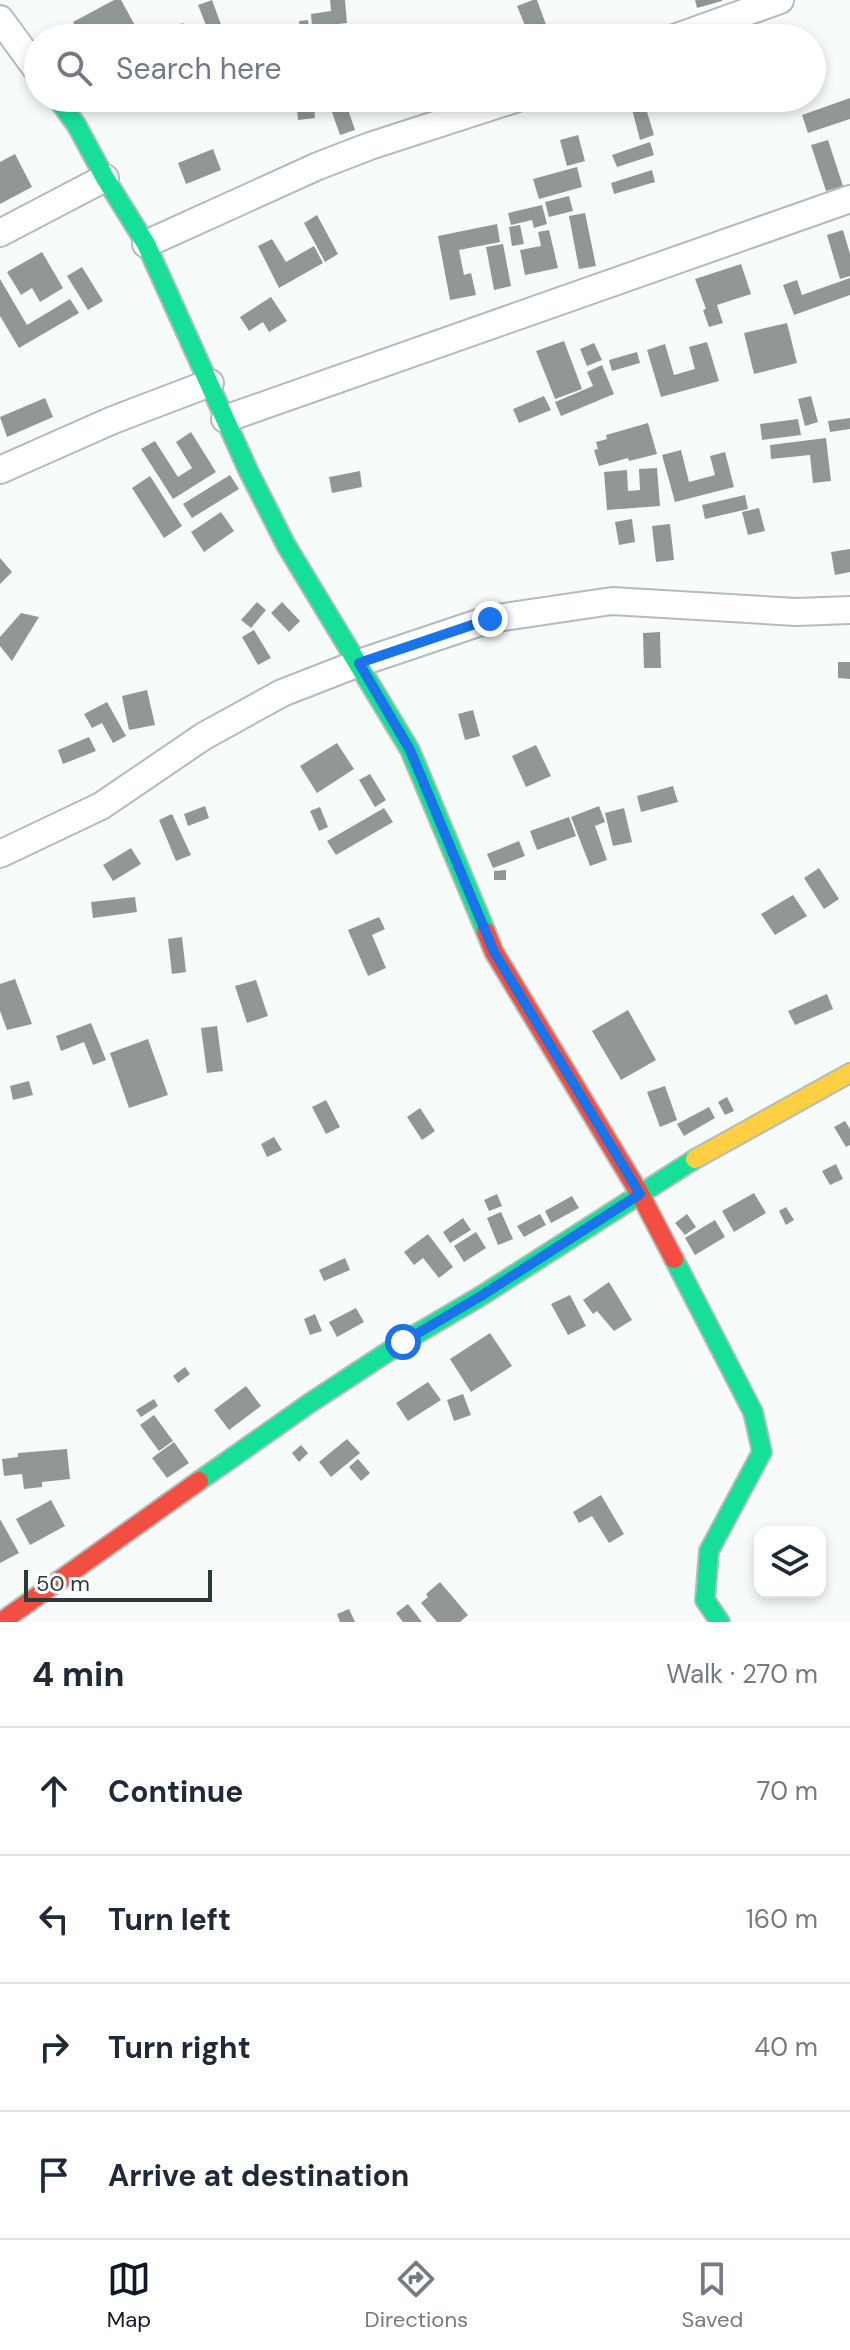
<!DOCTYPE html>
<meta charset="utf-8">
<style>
body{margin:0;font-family:"DM Sans",sans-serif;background:#f2f2f3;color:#1f2937}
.controls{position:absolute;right:24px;bottom:24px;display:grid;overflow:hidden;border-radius:16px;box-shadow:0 4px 12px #0003}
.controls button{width:72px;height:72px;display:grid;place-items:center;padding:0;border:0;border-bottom:2px solid #e0e1e3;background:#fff;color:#1f2937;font:40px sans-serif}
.scale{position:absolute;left:24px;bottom:20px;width:188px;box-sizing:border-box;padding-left:8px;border:4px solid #2b3b37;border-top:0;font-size:22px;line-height:28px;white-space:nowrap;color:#2b3b37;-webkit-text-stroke:6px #fff;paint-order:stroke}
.stop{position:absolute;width:24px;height:24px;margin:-18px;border:6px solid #1a73e8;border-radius:50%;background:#fff}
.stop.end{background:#1a73e8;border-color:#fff;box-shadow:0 2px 8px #0008}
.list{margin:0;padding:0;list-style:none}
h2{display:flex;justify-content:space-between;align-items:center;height:104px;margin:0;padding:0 32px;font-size:34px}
h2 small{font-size:26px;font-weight:400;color:#747a83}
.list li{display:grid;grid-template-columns:52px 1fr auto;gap:24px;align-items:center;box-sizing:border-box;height:128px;padding:0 32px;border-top:2px solid #e0e1e3}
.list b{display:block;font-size:30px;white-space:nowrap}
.list em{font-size:26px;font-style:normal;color:#747a83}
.icon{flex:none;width:44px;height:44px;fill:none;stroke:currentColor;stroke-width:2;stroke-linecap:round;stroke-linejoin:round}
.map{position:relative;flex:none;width:850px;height:1622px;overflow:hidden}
.search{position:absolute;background:#fff;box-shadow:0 4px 12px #0003;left:24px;right:24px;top:24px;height:88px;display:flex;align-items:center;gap:20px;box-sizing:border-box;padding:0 28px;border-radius:44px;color:#747a83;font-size:30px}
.sheet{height:616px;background:#fff}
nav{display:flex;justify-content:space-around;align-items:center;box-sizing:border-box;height:112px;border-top:2px solid #e0e1e3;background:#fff;font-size:22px;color:#747a83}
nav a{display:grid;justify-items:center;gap:4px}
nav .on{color:#111827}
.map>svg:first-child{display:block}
.building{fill:#919894}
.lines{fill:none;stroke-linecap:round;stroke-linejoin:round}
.street-casing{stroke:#b3bcba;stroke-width:30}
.fast-casing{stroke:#b3bcba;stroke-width:22}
.slow-casing{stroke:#b3bcba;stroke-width:22}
.jam-casing{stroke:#b3bcba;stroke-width:22}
.street{stroke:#fefffe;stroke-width:26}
.fast{stroke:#16e098;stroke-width:18}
.slow{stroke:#ffcf43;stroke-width:18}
.jam{stroke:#f24e42;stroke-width:18}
.route{stroke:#1a73e8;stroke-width:10}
</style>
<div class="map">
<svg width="850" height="1622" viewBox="0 0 850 1622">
<rect width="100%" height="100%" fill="#f7fcfa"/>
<path class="building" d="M 114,0 L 121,0 L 137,29 L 120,38 L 82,38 L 73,22 Z
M 212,0 L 226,38 L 211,38 L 198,5 Z
M 330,0 L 345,0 L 347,23 L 312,27 L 311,14 L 331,11 Z
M 533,0 L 537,0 L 551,38 L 530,38 L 517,6 Z
M 695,0 L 722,0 L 722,1 L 697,8 Z
M 308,20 L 309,30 L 300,31 L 299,21 Z
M 183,23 L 189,38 L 165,38 L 163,32 Z
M 289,27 L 291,38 L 264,38 L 262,32 Z
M 296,98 L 314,98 L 315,118 L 298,120 Z
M 327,98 L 344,98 L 355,130 L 340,135 Z
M 850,98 L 850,119 L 808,133 L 802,115 Z
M 645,105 L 654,135 L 640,140 L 632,109 Z
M 578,135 L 585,161 L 567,166 L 560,140 Z
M 828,140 L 843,186 L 826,191 L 811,145 Z
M 650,142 L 654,155 L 617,167 L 612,155 Z
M 213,149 L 221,170 L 186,184 L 178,163 Z
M 15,154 L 32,187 L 0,204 L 0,162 Z
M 577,167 L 582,187 L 539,199 L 533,179 Z
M 652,170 L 655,182 L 614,194 L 611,183 Z
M 569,196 L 573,211 L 549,217 L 545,202 Z
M 542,205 L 547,224 L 534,228 L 532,220 L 511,225 L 508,213 Z
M 585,213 L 596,266 L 579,269 L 569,216 Z
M 317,215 L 338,254 L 325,262 L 304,223 Z
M 497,224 L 500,242 L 459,250 L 464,275 L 471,273 L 476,295 L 450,300 L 438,236 Z
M 520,225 L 524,244 L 512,246 L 509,227 Z
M 549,230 L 558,268 L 525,275 L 520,250 L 541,246 L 538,232 Z
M 843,230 L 850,254 L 850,276 L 840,279 L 827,235 Z
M 272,239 L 286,262 L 314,246 L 323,263 L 279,288 L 258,246 Z
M 503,244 L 511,286 L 494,290 L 486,247 Z
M 42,252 L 63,288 L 40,302 L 32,288 L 21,295 L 7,272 Z
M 741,264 L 751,294 L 717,305 L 723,323 L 709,327 L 703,310 L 706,309 L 695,279 Z
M 82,267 L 103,301 L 88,310 L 67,276 Z
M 850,278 L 850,295 L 794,315 L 783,285 L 797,280 L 802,295 Z
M 0,279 L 27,325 L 70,299 L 79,313 L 19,348 L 0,316 Z
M 271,297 L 287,321 L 269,332 L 263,322 L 249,331 L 240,317 Z
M 787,323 L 797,363 L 754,374 L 744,333 Z
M 564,341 L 582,389 L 555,399 L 536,351 Z
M 707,342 L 719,381 L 661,397 L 647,350 L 665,344 L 674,375 L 695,369 L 689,347 Z
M 594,343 L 602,360 L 587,366 L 580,349 Z
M 637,352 L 640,363 L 612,371 L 609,360 Z
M 602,365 L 614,394 L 561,416 L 555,402 L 593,386 L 587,372 Z
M 544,396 L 551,410 L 519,423 L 513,409 Z
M 811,396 L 818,422 L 805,426 L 798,399 Z
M 45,398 L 53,417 L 7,437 L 0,417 Z
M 850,418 L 850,429 L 830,432 L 828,421 Z
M 798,419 L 801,435 L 762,440 L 760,424 Z
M 648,423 L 657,454 L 629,461 L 628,458 L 599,466 L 594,450 L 598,449 L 596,442 L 607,439 L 606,435 Z
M 191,432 L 216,472 L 173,499 L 141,449 L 155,441 L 178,477 L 192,468 L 176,442 Z
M 826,438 L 831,481 L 813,483 L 810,455 L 771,459 L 770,445 Z
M 681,450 L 689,482 L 715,475 L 710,456 L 725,452 L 734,487 L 675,502 L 662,455 Z
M 657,468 L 660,506 L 607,510 L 604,472 L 627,470 L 628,491 L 640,490 L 639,469 Z
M 360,471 L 362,487 L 332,493 L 329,477 Z
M 230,475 L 239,489 L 192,518 L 183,504 Z
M 150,476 L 182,526 L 164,538 L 132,488 Z
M 745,495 L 748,509 L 705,519 L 702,505 Z
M 759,508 L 765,531 L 748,535 L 742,512 Z
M 221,512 L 234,531 L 204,552 L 191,532 Z
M 632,519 L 635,542 L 619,545 L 615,522 Z
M 670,524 L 674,560 L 656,562 L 652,526 Z
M 850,549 L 850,572 L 835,575 L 831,552 Z
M 0,558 L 12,572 L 0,584 Z
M 257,602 L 266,610 L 251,628 L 241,620 Z
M 282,602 L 300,621 L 289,632 L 271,613 Z
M 21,613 L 39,617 L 12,661 L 0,646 L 0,637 Z
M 254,630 L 271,658 L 258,665 L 242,637 Z
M 660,632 L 661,668 L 644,668 L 643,633 Z
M 838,662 L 850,662 L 850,679 L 838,678 Z
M 147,690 L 155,725 L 129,730 L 122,696 Z
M 107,702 L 126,736 L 113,743 L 102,723 L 92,728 L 84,714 Z
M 473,710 L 480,736 L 465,740 L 458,714 Z
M 89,737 L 96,751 L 63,764 L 58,750 Z
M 337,743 L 354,769 L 317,793 L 300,766 Z
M 536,745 L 551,776 L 526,787 L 512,756 Z
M 370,774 L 386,800 L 375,807 L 359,780 Z
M 673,786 L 678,802 L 641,812 L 637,796 Z
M 205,806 L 209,818 L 188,826 L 184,814 Z
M 599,806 L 605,822 L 595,826 L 607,860 L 590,866 L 571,817 Z
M 320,807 L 328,827 L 319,831 L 310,811 Z
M 384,808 L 393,822 L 336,855 L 327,841 Z
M 624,808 L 632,842 L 613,846 L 605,813 Z
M 172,814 L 191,855 L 176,861 L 159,820 Z
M 569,817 L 576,836 L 537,850 L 530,831 Z
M 519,841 L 525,856 L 493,868 L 487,854 Z
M 131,848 L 141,864 L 113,881 L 103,865 Z
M 819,868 L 839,899 L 824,909 L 804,878 Z
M 506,870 L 506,880 L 494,880 L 494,871 Z
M 793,895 L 807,916 L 775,935 L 761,914 Z
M 135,897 L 137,912 L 93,918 L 91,902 Z
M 379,917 L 385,929 L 372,935 L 386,968 L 368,976 L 348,930 Z
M 182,937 L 186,972 L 172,974 L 168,939 Z
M 15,979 L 32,1024 L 7,1030 L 0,1011 L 0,984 Z
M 256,980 L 268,1016 L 247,1023 L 235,986 Z
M 827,994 L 833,1009 L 795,1025 L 788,1011 Z
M 628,1010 L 656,1060 L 621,1080 L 592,1031 Z
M 91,1023 L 106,1060 L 93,1065 L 84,1042 L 61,1051 L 56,1036 Z
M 217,1026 L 223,1071 L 207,1073 L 201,1028 Z
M 148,1039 L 168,1095 L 129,1108 L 110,1053 Z
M 29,1081 L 33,1095 L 13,1100 L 10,1086 Z
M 665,1086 L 677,1120 L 660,1127 L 647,1092 Z
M 727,1097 L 734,1111 L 725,1115 L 718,1102 Z
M 326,1100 L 340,1127 L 326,1134 L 312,1107 Z
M 709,1107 L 715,1118 L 684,1136 L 677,1124 Z
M 420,1108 L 435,1131 L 422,1140 L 407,1117 Z
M 845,1121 L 850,1129 L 850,1145 L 846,1147 L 834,1127 Z
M 274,1137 L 282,1150 L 267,1157 L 261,1144 Z
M 836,1164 L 843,1179 L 830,1185 L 822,1171 Z
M 754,1193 L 766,1213 L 734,1232 L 722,1211 Z
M 497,1194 L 502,1206 L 489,1211 L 484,1200 Z
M 572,1196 L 579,1208 L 551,1223 L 545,1211 Z
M 786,1207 L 794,1220 L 786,1225 L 779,1211 Z
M 501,1212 L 513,1239 L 498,1245 L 487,1218 Z
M 540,1214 L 546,1225 L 524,1237 L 517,1226 Z
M 687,1214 L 696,1227 L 685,1235 L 675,1223 Z
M 463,1218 L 471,1230 L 450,1243 L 443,1232 Z
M 715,1220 L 725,1237 L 695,1255 L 685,1238 Z
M 476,1232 L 486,1248 L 464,1262 L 454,1246 Z
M 428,1234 L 453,1267 L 439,1278 L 423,1258 L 414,1265 L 404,1252 Z
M 345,1258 L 350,1270 L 324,1281 L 319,1270 Z
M 609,1282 L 632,1320 L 614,1331 L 597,1311 L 593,1314 L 583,1300 Z
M 570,1295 L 586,1326 L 568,1335 L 551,1304 Z
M 356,1308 L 364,1322 L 337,1337 L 329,1322 Z
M 315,1314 L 322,1331 L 310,1335 L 304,1319 Z
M 490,1333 L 512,1366 L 471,1392 L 450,1359 Z
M 185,1367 L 190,1374 L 178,1383 L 173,1376 Z
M 428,1382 L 441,1400 L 408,1421 L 396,1403 Z
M 246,1386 L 261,1406 L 229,1430 L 214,1410 Z
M 463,1394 L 471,1415 L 454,1421 L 447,1400 Z
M 154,1399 L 158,1406 L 141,1417 L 136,1410 Z
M 154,1415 L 173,1441 L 159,1451 L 140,1425 Z
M 347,1439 L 360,1453 L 331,1477 L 319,1462 Z
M 174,1442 L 189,1463 L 167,1478 L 152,1458 Z
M 301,1445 L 308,1453 L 299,1462 L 292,1453 Z
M 67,1449 L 70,1479 L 42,1482 L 42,1487 L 24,1489 L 22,1474 L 4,1476 L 2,1459 L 18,1457 L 18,1453 Z
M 358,1459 L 370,1473 L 361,1481 L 349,1467 Z
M 601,1495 L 624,1534 L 609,1543 L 592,1516 L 579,1523 L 573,1512 Z
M 51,1500 L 65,1526 L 30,1545 L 16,1519 Z
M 0,1519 L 19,1553 L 0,1563 Z
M 440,1582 L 468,1615 L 460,1622 L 437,1622 L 421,1603 L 428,1597 L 426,1594 Z
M 408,1604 L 422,1622 L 403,1622 L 396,1613 Z
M 349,1609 L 355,1622 L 340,1622 L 337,1614 Z"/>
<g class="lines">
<g class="street-casing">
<path id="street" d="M 0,19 L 38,71
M 674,38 L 780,0
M 0,233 L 105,178
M 146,244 L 318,166 L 370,146 L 518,98
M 225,419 L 850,199
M 0,470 L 113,420 L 210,383
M 0,854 L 101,806 L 204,736 L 282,693 L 359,663 L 490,619 L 612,601 L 796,612 L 850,610"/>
</g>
<g class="fast-casing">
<path id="fast" d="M 57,98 L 77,126 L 105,178 L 146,244 L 249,472 L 286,545 L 410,750 L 486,932
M 674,1259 L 753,1412 L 762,1452 L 709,1551 L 705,1600 L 720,1622
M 199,1481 L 310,1403 L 403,1342 L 481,1296 L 695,1159"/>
</g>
<g class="slow-casing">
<path id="slow" d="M 695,1159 L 850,1073"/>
</g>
<g class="jam-casing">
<path id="jam" d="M 486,932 L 494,952 L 640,1194 L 674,1259
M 1,1622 L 199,1481"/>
</g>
<use href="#street" class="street"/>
<use href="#fast" class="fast"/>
<use href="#slow" class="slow"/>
<use href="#jam" class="jam"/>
</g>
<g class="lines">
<path class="route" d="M 403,1342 L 481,1296 L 640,1194 L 494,952 L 410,750 L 359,663 L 490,619"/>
</g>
</svg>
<div class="controls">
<button><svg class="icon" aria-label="layers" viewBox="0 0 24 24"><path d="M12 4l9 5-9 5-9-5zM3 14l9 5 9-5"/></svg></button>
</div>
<div class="scale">50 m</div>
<div class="stop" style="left:403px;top:1342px"></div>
<div class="stop end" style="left:490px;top:619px"></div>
<div class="search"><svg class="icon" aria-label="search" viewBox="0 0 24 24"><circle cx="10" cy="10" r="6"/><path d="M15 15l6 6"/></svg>Search here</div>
</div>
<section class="sheet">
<h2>4 min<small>Walk · 270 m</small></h2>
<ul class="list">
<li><svg class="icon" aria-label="ahead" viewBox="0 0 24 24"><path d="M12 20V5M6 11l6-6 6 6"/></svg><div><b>Continue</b></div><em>70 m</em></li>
<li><svg class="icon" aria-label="left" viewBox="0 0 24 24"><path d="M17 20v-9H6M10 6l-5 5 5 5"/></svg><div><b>Turn left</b></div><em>160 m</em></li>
<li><svg class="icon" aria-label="right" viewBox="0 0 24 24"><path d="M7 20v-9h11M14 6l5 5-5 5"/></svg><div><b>Turn right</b></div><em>40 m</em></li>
<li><svg class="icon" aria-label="arrive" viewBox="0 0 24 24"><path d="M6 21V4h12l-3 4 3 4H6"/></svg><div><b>Arrive at destination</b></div></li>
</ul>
</section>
<nav>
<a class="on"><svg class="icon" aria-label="map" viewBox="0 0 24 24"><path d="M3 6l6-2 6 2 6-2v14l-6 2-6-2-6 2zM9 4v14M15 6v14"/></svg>Map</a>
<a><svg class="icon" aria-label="directions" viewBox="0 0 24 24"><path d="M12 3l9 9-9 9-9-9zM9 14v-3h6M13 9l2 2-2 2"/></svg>Directions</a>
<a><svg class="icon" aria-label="saved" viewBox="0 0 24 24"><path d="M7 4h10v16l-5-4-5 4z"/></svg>Saved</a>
</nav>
